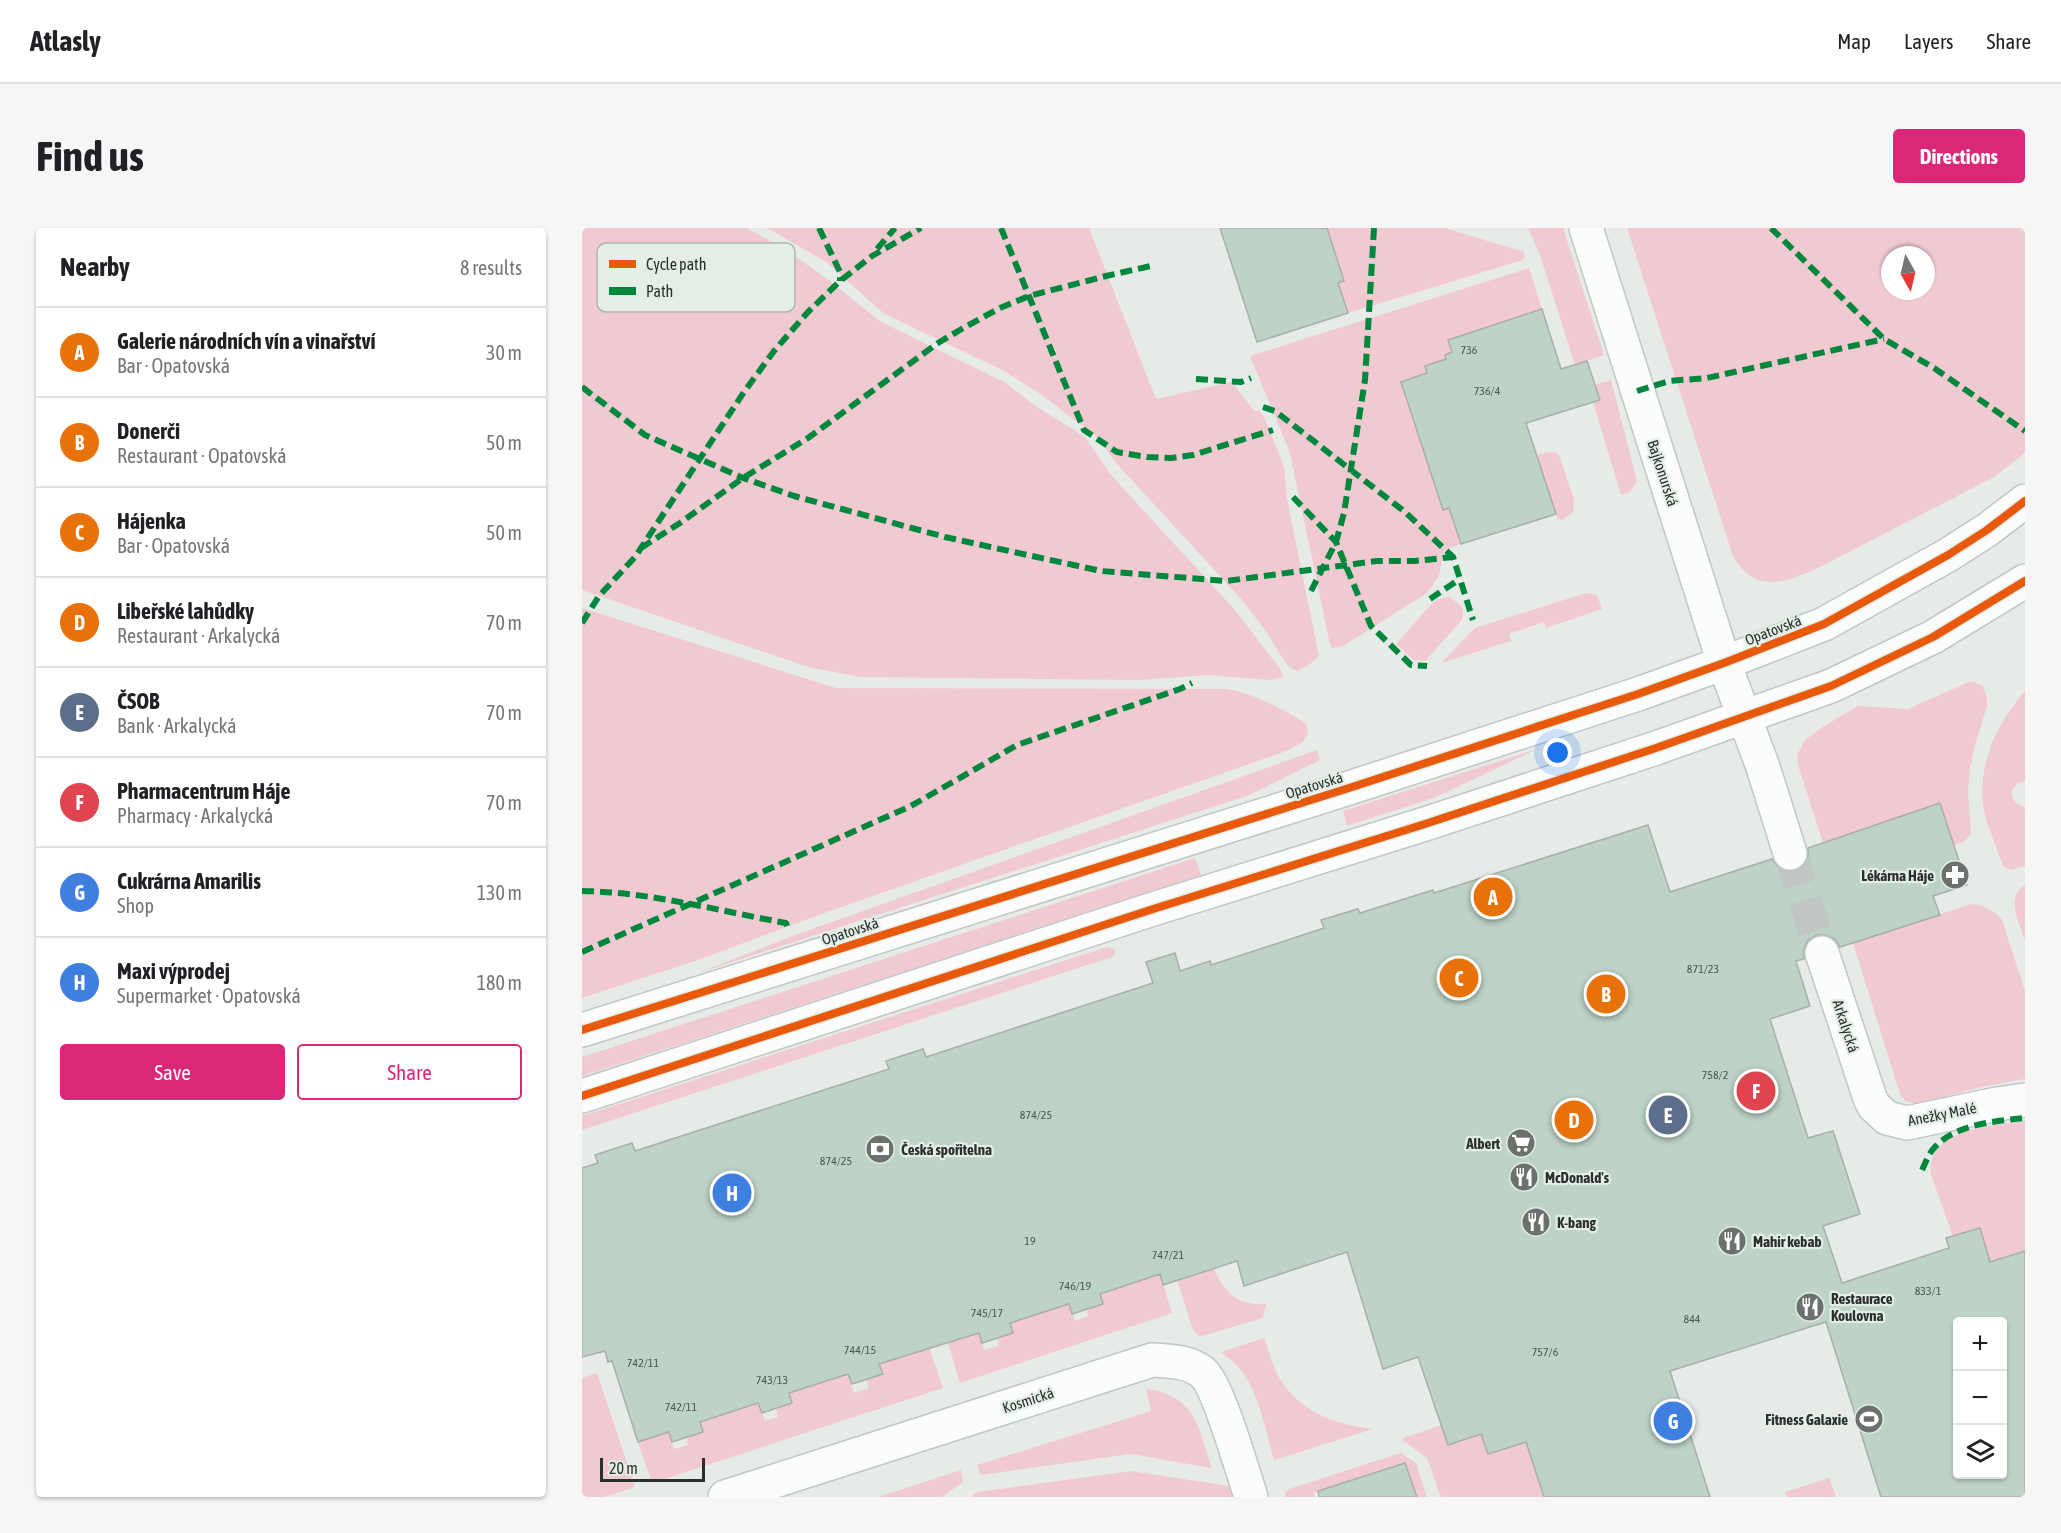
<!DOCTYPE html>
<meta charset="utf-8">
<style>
body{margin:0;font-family:"Asap Condensed",sans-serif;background:#f6f6f6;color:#202124}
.controls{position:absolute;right:18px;bottom:18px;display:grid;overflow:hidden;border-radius:6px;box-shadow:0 2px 4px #0004}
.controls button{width:54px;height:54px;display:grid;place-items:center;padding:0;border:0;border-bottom:2px solid #e0e0e0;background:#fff;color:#202124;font:30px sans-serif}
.compass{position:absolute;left:1299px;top:18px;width:54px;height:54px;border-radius:50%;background:#fff;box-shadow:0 2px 4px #0004;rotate:172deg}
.scale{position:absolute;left:18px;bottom:15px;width:105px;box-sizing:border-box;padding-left:6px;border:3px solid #2b2f2d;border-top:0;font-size:16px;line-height:21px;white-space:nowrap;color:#2b2f2d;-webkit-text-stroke:4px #e3eee7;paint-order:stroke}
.you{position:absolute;left:976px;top:525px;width:21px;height:21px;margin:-15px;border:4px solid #fff;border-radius:50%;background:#1a73e8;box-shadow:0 0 0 9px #1a73e833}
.badge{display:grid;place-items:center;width:39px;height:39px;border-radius:50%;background:#db2777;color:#fff;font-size:20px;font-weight:700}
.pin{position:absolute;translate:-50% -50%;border:3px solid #fff;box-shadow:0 2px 6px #0006}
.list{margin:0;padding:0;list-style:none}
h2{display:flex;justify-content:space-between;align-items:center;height:78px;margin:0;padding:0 24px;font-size:26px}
h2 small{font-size:20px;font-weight:400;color:#757577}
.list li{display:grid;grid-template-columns:39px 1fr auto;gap:18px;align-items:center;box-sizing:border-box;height:90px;padding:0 24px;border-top:2px solid #e0e0e0}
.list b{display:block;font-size:22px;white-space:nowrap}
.list p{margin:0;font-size:20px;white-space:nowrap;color:#757577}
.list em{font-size:20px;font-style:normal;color:#757577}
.actions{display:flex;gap:12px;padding:18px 24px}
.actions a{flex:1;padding:14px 0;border:2px solid #db2777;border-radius:6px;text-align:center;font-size:21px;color:#db2777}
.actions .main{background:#db2777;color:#fff}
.icon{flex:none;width:33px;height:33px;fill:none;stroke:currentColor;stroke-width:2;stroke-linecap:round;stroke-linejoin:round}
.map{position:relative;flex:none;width:1443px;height:1269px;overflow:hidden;border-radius:6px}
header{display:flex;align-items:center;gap:36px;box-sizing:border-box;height:84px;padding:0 30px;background:#fff;border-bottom:2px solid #e0e0e0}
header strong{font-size:28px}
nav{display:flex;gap:33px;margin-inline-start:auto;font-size:21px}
.intro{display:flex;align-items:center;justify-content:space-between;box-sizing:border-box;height:144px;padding:0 36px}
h1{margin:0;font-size:42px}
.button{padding:15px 27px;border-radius:6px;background:#db2777;color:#fff;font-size:21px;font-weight:700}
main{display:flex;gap:36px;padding:0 36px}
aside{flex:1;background:#fff;border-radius:6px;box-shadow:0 2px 4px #0004}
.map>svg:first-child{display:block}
.green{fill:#f1c9d1;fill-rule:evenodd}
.building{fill:#bdd3c8;stroke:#aaaeac;stroke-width:1.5;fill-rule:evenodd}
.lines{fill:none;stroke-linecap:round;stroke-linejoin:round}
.street-tunnel{stroke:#c1c5c3;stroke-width:33;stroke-dasharray:33 16;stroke-linecap:butt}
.street-casing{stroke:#c2c6c4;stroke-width:36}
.secondary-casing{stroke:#c2c6c4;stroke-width:36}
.street{stroke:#fbfcfc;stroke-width:33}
.secondary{stroke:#fbfcfc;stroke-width:33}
.quiet{stroke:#00873e;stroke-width:6;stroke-dasharray:12 6;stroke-linecap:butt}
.cycleway-casing{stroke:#e3eee7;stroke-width:11}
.cycleway{stroke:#e8590c;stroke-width:8}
.labels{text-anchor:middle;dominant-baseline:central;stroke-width:4.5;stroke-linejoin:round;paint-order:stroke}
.number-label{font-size:12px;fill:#505854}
.street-label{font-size:15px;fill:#2b2f2d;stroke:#e3eee7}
.poi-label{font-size:15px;font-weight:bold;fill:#2b2f2d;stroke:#e3eee7;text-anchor:start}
.key{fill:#e3eee7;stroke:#acb5af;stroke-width:1.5}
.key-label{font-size:16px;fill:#2b2f2d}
</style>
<header>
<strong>Atlasly</strong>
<nav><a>Map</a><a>Layers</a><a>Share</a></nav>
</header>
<div class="intro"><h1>Find us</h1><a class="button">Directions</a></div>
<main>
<aside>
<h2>Nearby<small>8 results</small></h2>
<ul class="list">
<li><span class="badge" style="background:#e8710a">A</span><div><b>Galerie národních vín a vinařství</b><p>Bar · Opatovská</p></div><em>30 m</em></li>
<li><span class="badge" style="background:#e8710a">B</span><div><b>Donerči</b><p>Restaurant · Opatovská</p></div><em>50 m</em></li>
<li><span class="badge" style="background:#e8710a">C</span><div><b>Hájenka</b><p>Bar · Opatovská</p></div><em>50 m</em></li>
<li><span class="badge" style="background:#e8710a">D</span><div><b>Libeřské lahůdky</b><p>Restaurant · Arkalycká</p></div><em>70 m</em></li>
<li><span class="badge" style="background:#5c6f8a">E</span><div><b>ČSOB</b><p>Bank · Arkalycká</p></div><em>70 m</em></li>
<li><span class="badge" style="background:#e0444e">F</span><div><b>Pharmacentrum Háje</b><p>Pharmacy · Arkalycká</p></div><em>70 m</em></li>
<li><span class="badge" style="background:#3f7fe0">G</span><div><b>Cukrárna Amarilis</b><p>Shop</p></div><em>130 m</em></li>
<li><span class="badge" style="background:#3f7fe0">H</span><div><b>Maxi výprodej</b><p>Supermarket · Opatovská</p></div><em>180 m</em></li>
</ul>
<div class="actions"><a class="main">Save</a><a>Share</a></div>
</aside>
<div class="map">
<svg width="1443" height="1269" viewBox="0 0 1443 1269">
<rect width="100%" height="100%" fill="#e6ebe8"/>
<path class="green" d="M 0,0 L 165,0 L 203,21 L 249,54 L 299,94 L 424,155 L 452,177 L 503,209 L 529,247 L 653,382 L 699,442 L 701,449 L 687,452 L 626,447 L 559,452 L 278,449 L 226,439 L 0,362 Z
M 185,0 L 507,0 L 574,171 L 650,154 L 673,184 L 677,182 L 682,189 L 702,238 L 705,271 L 737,428 L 728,436 L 715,443 L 707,439 L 703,434 L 683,402 L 660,372 L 535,236 L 514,208 L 457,165 L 422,143 L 301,85 L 243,33 Z
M 745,0 L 863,0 L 942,24 L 943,29 L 941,32 L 766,85 L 756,55 L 762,53 Z
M 946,0 L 981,0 L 1022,127 L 993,137 L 958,27 Z
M 1045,0 L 1443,0 L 1443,225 L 1412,249 L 1236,340 C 1203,355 1173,366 1151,328 ZM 1308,27 L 1344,27 L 1344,63 L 1308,63 Z
M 947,40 L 960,81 L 866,112 L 870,124 L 863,127 L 864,131 L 844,138 L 845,145 L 819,154 L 861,282 L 867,280 L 879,316 L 862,322 L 857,348 L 845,365 L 761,418 L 750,420 L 747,412 L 708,225 L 668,128 Z
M 1029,152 L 1055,254 L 1048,264 L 1039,267 L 1011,174 L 1018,171 L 1013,157 Z
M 967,224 L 974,225 L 977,227 L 992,272 L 991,284 L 980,292 L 975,290 L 954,227 Z
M 1004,365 L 1015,367 L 1020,381 L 964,400 L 962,394 L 927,406 L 929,413 L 859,435 L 893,400 Z
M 866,369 C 877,375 885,380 879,393 L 843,433 L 831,432 L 814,416 L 851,374 L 857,371 Z
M 0,380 L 254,460 L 645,461 C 670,465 704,482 724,496 L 726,506 L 721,514 L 707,522 L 234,688 L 119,731 L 0,770 Z
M 1387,454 L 1392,454 L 1401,458 L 1405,470 L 1405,478 L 1393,517 L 1388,540 L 1386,564 L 1389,604 L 1385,611 L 1372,618 L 1358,575 L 1241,615 L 1216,537 L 1215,527 L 1223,512 L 1242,498 L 1276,478 L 1326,481 Z
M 1443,463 L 1443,553 L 1435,555 L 1429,564 L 1433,575 L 1443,579 L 1443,638 L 1429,642 L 1421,638 C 1415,619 1404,597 1401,577 C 1396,534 1416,494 1443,463 Z
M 955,521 L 852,570 L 765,598 L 761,583 Z
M 735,522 L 738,532 L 665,568 L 119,744 L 213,707 Z
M 613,630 L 619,647 L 0,848 L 0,829 Z
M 1443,657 L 1443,712 C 1437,694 1423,669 1443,657 Z
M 1389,676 C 1403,678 1411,681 1420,692 L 1443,763 L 1443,851 L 1404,858 L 1334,876 L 1323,873 L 1318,866 L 1271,715 Z
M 525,719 L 532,721 L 533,725 L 530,729 L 0,902 L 0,888 Z
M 1443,893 L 1443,1026 L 1431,1027 L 1408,1034 L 1398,1000 L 1371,1008 L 1349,947 C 1343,902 1411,897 1443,893 Z
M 627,1031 C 640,1059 649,1078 684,1076 L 681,1090 L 617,1109 L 611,1102 L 595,1052 Z
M 322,1046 L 361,1160 L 70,1255 L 56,1214 L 87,1204 L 92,1221 L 106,1217 L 105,1210 L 121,1204 L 118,1194 L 176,1175 L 183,1193 L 196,1189 L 194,1181 L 210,1175 L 207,1165 L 266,1146 L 272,1165 L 287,1160 L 284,1151 L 300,1146 L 297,1136 L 328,1126 Z
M 578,1046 L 590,1085 L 378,1155 L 366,1115 L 397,1105 L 402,1122 L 417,1118 L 415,1110 L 431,1105 L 428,1095 L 487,1076 L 493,1093 L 506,1088 L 505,1082 L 521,1076 L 518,1066 Z
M 682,1110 C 688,1126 692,1144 702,1157 C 723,1186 757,1197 791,1201 L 692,1232 C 684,1205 679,1175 665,1151 C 659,1140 649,1132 639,1124 Z
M 15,1145 L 53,1259 L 22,1269 L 0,1269 L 0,1150 Z
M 565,1161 C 614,1168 616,1199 630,1240 L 549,1226 L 399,1247 L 395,1237 L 569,1183 L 564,1162 Z
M 937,1194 L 962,1269 L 859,1269 L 845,1230 L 819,1211 L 859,1197 L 866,1216 L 899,1206 L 906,1226 Z
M 818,1225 L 834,1235 L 845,1269 L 835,1269 L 823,1235 L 732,1265 L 733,1269 L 703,1269 L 704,1263 L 707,1261 Z
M 379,1242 L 381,1254 L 360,1269 L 296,1269 Z
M 549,1243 L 647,1258 L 650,1269 L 389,1269 L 395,1264 Z
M 1247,1250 L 1254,1269 L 1205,1269 L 1203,1264 Z"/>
<path class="building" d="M 638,0 L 745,0 L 762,53 L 756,55 L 766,85 L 675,114 Z
M 960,81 L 979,141 L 1005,133 L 1018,172 L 944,195 L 974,286 L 879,316 L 867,280 L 861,282 L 819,154 L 845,145 L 843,138 L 864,131 L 863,127 L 870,124 L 866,112 Z
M 1358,575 L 1385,657 L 1351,668 L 1358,687 L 1258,719 L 1253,711 L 1244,707 L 1235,707 L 1226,712 L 1222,721 L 1222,731 L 1214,733 L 1228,778 L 1188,791 L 1226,910 L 1251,903 L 1278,986 L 1241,998 L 1260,1055 L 1367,1020 L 1364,1010 L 1398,1000 L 1408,1034 L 1443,1023 L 1443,1269 L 1299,1269 L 1244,1094 L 1088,1143 L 1128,1269 L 962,1269 L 944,1214 L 906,1226 L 899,1206 L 866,1217 L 836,1129 L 801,1141 L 765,1024 L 662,1058 L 655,1033 L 581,1057 L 578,1046 L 518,1066 L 521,1076 L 490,1086 L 487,1076 L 428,1095 L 431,1105 L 400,1115 L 397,1105 L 297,1136 L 301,1146 L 270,1156 L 266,1146 L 207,1165 L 210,1175 L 180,1185 L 176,1175 L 118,1194 L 121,1204 L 90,1214 L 87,1204 L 56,1214 L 30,1133 L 26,1134 L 23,1123 L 0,1129 L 0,940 L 16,935 L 13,927 L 50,915 L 53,923 L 307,841 L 304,833 L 341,821 L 344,829 L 571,755 L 564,734 L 593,725 L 598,743 L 628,733 L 629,737 L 742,700 L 739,692 L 776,681 L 778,685 L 851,662 L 852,665 L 1066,597 L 1088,664 L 1190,631 L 1196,639 L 1203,643 L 1214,643 L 1221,638 L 1226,630 L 1226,620 ZM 1376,1094 L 1420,1094 L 1420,1246 L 1376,1246 Z
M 823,1235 L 835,1269 L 737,1269 L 736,1263 Z"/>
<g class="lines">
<path class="street-tunnel" d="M 1208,625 L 1240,725"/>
<g class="street-casing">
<path id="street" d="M 1004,0 L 1142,435 L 1181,539 L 1208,625
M 1240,725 L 1288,870 L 1292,878 L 1305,890 L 1325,895 L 1415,876 L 1443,872
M 143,1269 L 570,1132 C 586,1133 606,1133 620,1144 C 636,1156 661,1245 669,1269"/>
</g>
<g class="secondary-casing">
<path id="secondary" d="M 0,802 L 767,560 L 1056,466 L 1142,435 L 1242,396 L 1366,327 L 1405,302 L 1443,273
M 0,868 L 568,682 L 843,596 L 1074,520 L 1249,458 L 1351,409 L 1443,353"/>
</g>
<use href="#street" class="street"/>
<use href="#secondary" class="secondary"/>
<path class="quiet" d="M 237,0 L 258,44 L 258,53
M 419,0 L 502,202 L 535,224 L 565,229 L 589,230 L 611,227 L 691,202
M 1189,0 L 1302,111 L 1352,140 L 1443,203
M 295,21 L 313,0
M 614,151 L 659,154 L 669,150
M 0,159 L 63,207 L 161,250 L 212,268 L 363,309 L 519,343 L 644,353 L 795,333 L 833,333 L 871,329
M 1055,163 L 1087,153 L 1125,150 L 1302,111
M 681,179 L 693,183 L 823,284 L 871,329 L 891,392
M 711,269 L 754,314 L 789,398 L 829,437 L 845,438
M 59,320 L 98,295 L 161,250 L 226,210 L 356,115 L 383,99 L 418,80 L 447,68 L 524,48 L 569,38
M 729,363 L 754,314 L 762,285 L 783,152 L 792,0
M 848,371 L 878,351
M 0,395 L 17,368 L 53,329 L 162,164 L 192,123 L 226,84 L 258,53 L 290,28 L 339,0
M 0,663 C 69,664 137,683 204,695 L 207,703
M 0,724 L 329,578 L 435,517 L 598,461 L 610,455
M 1340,942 C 1344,934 1347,924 1354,918 C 1375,896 1414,893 1443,890"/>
<g class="cycleway-casing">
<path id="cycleway" d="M 0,802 L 767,560 L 1056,466 L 1142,435 L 1242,396 L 1366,327 L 1405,302 L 1443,273
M 0,868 L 568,682 L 843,596 L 1074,520 L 1249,458 L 1351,409 L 1443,353"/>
</g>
<use href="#cycleway" class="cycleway"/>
</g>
<defs>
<g id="pharmacy-disc" transform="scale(1.5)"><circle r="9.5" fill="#6c716e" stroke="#e3eee7"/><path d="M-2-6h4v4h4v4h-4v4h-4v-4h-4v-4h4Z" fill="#fff"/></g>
<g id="supermarket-disc" transform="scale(1.5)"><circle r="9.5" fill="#6c716e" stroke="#e3eee7"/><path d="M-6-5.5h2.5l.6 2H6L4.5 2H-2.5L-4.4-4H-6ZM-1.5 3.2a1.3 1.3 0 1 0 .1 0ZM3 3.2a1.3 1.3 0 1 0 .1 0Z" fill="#fff"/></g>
<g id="bank-disc" transform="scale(1.5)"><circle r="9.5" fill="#6c716e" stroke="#e3eee7"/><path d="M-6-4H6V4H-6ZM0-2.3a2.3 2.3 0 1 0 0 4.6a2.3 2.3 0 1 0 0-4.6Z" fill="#fff"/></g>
<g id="restaurant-disc" transform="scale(1.5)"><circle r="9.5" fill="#6c716e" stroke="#e3eee7"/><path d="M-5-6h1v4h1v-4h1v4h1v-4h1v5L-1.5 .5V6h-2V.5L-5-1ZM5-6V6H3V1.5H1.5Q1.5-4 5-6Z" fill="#fff"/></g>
<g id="stadium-disc" transform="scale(1.5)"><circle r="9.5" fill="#6c716e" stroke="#e3eee7"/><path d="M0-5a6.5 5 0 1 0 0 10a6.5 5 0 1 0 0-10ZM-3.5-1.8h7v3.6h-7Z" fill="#fff"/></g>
</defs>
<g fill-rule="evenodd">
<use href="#pharmacy-disc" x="1373" y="647"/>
<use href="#supermarket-disc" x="939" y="915"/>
<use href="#bank-disc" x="298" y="921"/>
<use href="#restaurant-disc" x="942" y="949"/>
<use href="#restaurant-disc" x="954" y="994"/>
<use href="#restaurant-disc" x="1150" y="1013"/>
<use href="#restaurant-disc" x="1228" y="1079"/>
<use href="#stadium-disc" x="1287" y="1191"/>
</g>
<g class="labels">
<g class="number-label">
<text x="887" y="122">736</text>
<text x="905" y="163">736/4</text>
<text x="1121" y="741">871/23</text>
<text x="1133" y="847">758/2</text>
<text x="454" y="887">874/25</text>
<text x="254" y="933">874/25</text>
<text x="448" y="1013">19</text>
<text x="586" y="1027">747/21</text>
<text x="493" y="1058">746/19</text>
<text x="1346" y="1063">833/1</text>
<text x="405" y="1085">745/17</text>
<text x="1110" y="1091">844</text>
<text x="278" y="1122">744/15</text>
<text x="963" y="1124">757/6</text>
<text x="61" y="1135">742/11</text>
<text x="190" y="1152">743/13</text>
<text x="99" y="1179">742/11</text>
</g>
<g class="street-label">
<text transform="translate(1081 245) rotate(72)">Bajkonurská</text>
<text transform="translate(1191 402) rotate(-21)">Opatovská</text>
<text transform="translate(732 557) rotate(-17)">Opatovská</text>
<text transform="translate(268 703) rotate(-18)">Opatovská</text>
<text transform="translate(1264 798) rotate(72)">Arkalycká</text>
<text transform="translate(1360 886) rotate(-11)">Anežky Malé</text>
<text transform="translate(446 1172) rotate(-18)">Kosmická</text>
</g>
<g class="poi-label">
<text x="1352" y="647" text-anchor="end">Lékárna Háje</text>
<text x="918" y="915" text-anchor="end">Albert</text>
<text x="319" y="921">Česká spořitelna</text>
<text x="963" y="949">McDonald's</text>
<text x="975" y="994">K-bang</text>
<text x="1171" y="1013">Mahir kebab</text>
<text x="1249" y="1070">Restaurace<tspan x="1249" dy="17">Koulovna</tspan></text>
<text x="1266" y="1191" text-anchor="end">Fitness Galaxie</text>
</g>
</g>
<rect x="15" y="15" width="198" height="69" rx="9" class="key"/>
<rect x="27" y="32" width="27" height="8" fill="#e8590c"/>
<rect x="27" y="59" width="27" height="8" fill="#00873e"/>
<g class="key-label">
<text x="64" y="42">Cycle path</text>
<text x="64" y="69">Path</text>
</g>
</svg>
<div class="controls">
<button>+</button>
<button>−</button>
<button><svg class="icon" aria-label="layers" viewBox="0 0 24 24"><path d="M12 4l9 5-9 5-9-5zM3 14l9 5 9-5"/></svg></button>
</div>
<svg class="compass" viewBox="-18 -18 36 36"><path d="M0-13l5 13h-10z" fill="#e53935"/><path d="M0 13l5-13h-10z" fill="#757577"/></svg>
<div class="scale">20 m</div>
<div class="you"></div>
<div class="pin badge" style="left:911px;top:669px;background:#e8710a">A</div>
<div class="pin badge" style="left:1024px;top:766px;background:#e8710a">B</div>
<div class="pin badge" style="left:877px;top:750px;background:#e8710a">C</div>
<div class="pin badge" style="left:992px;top:892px;background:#e8710a">D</div>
<div class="pin badge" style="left:1086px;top:887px;background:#5c6f8a">E</div>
<div class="pin badge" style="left:1174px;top:863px;background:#e0444e">F</div>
<div class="pin badge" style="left:1091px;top:1193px;background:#3f7fe0">G</div>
<div class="pin badge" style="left:150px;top:965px;background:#3f7fe0">H</div>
</div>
</main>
